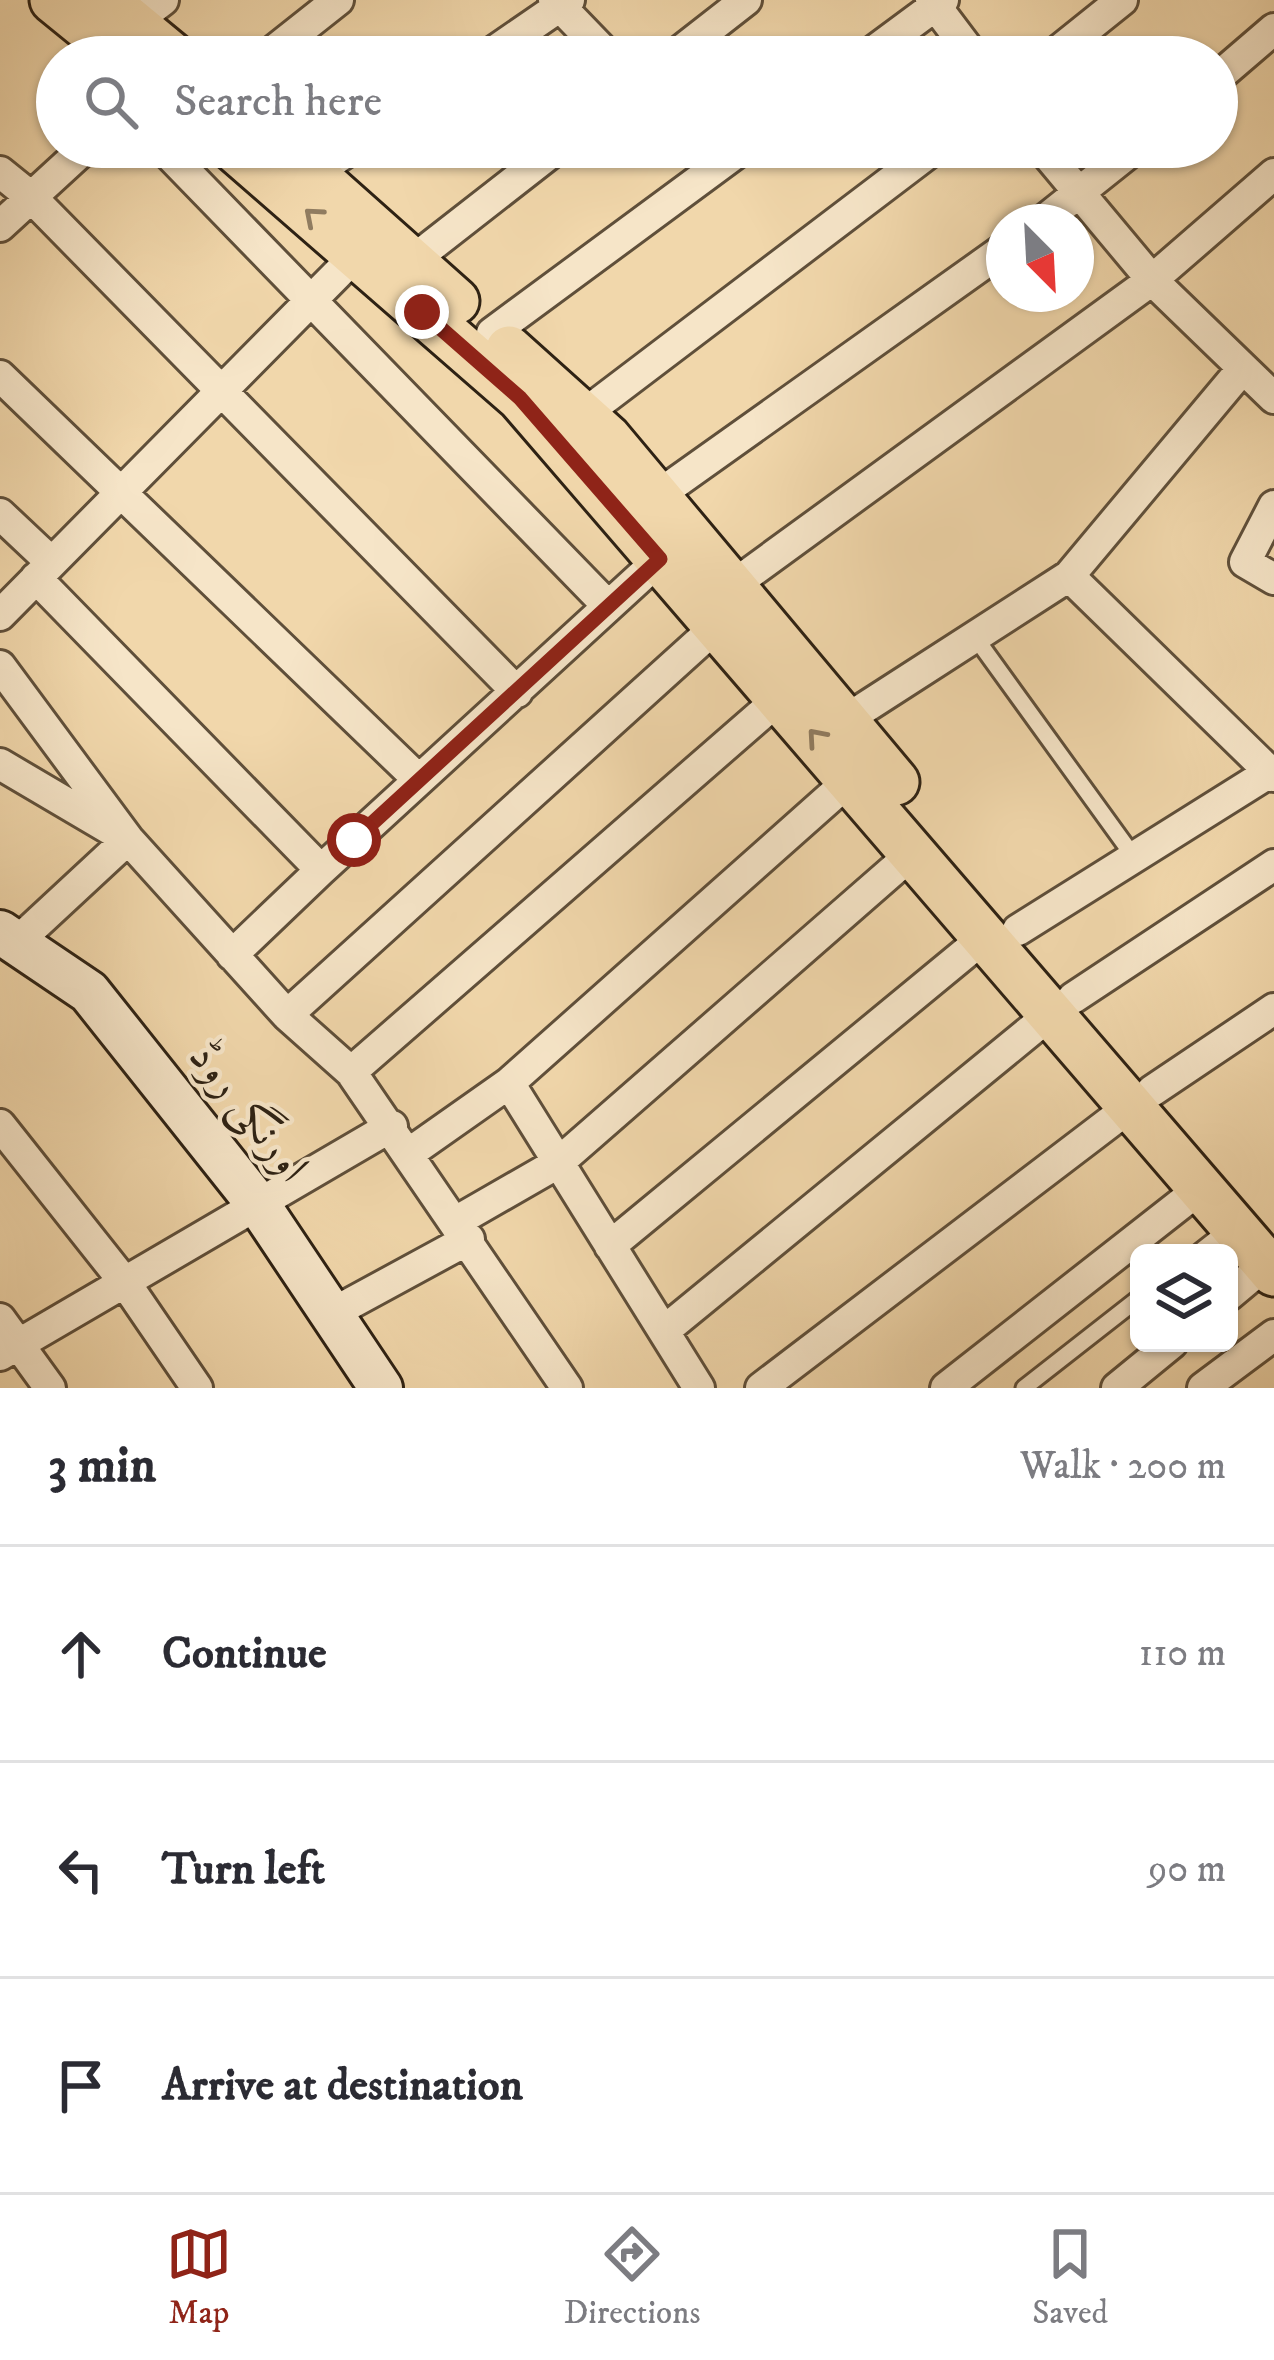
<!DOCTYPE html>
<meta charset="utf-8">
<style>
body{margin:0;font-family:"IM FELL DW Pica",Amiri,serif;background:#f7f7f7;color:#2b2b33}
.controls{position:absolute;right:36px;bottom:36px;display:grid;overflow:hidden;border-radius:18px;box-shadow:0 3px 9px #0004}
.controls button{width:108px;height:108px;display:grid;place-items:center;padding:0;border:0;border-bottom:3px solid #e1e1e2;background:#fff;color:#2b2b33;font:60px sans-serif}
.compass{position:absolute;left:986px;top:204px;width:108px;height:108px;border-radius:50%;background:#fff;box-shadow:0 3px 9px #0004;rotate:156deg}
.stop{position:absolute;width:36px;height:36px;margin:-27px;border:9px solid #8f2418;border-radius:50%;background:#fff}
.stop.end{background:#8f2418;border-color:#fff;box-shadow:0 3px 12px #0008}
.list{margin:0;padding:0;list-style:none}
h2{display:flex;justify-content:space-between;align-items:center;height:156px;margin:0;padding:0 48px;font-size:51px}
h2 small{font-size:39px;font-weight:400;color:#7c7c81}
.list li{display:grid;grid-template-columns:78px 1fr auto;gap:36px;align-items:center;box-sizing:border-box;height:216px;padding:0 48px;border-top:3px solid #e1e1e2}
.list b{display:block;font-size:45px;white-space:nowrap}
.list em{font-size:39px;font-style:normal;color:#7c7c81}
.icon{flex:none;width:66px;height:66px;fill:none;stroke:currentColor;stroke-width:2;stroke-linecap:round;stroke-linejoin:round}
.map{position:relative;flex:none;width:1274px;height:1388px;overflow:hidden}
.search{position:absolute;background:#fff;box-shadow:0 3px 9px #0004;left:36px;right:36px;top:36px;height:132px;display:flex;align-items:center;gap:30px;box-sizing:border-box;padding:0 42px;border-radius:66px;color:#7c7c81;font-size:45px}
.sheet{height:804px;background:#fff}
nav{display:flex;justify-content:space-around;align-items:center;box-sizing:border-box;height:168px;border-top:3px solid #e1e1e2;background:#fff;font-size:33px;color:#7c7c81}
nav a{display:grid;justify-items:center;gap:6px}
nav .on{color:#8f2418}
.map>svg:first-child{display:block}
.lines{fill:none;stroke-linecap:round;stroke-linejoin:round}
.lane-casing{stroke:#5f4f3a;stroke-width:21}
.street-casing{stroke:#5f4f3a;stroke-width:36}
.secondary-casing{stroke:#2e2214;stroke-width:48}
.primary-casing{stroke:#2e2214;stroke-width:51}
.lane{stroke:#f6e5c8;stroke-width:15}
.street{stroke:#f6e5c8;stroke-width:30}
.secondary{stroke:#f6e5c8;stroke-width:42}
.primary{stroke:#f1d7ab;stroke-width:45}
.oneway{stroke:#907c60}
.route{stroke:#8f2418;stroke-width:15}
.labels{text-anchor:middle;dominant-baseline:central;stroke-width:9;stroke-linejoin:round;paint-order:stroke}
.street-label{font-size:45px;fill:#2e2214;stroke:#f6e5c8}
</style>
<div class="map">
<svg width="1274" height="1388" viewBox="0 0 1274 1388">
<rect width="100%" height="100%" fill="#f1d7ab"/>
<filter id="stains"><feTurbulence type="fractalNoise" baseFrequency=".00167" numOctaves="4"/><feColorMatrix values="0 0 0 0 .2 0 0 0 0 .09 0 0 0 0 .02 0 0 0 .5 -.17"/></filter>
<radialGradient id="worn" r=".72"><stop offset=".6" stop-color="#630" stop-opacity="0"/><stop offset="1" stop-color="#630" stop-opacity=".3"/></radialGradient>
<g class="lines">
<g class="lane-casing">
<path id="lane" d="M 975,637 L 1134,857
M 1198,1253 L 1231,1227
M 1024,1388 L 1139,1298"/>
</g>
<g class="street-casing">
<path id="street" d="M 554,0 L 609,57
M 931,0 L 974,57
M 133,23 L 163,0
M 266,57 L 338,0
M 486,57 L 569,0
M 673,57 L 746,0
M 866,57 L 943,0
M 1051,57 L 1122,0
M 1217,78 L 1274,29
M 162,147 L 608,606
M 1041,147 L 1152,280 L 1274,398
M 0,172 L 31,197 L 517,692
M 315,173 L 353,147
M 1042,222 L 1136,147
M 0,226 L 86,147
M 412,261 L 558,147
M 492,333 L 744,147
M 0,376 L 419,780
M 583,415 L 936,147
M 657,496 L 1004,249
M 1274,506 L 1245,562 L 1274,579
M 0,514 L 51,562
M 1069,576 L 1243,368
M 36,578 L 321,870 L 660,559
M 732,586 L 1152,280 L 1274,174
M 0,615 L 357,254
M 0,666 L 128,839 L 287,1015 L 351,1072 L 567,1388
M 844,721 L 1069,576 L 1274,776
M 0,764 L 117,833
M 1018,930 L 1270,772
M 16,943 L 128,839
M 232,955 L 321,870
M 1073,998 L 1274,865
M 287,1015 L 718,625
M 351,1072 L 781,697
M 509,1083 L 699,1388
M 1152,1091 L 1274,1009
M 0,1125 L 126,1284 L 197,1388
M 411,1152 L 509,1083 L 852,778
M 457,1221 L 558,1163 L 914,852
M 610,1246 L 986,936
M 1229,1295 L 1266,1264
M 331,1314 L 469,1239
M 0,1319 L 50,1388
M 664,1331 L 1052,1013
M 0,1355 L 392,1126
M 761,1388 L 1131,1106
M 946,1388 L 1201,1188
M 1117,1388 L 1172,1343
M 1203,1388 L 1274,1335"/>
</g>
<g class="secondary-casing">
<path id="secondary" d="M 0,932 L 89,992 L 260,1207 L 381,1388"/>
</g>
<g class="primary-casing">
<path id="primary" d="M 53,0 L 123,57
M 105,0 L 174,57
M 232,147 L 520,398 L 1274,1273
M 283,147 L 456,301
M 509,349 L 608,438 L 896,782"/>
</g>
<use href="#lane" class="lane"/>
<use href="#street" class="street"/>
<use href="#secondary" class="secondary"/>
<use href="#primary" class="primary"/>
</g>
<defs><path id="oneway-chevron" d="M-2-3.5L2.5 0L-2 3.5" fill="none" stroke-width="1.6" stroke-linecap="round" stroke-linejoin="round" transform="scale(3)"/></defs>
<g class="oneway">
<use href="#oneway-chevron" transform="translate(313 216) rotate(-139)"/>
<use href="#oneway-chevron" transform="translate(816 737) rotate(-131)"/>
</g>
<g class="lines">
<path class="route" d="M 354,840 L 660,559 L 520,398 L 422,312"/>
</g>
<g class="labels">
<g class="street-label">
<text transform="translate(248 1112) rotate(52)">اورنگی روڈ</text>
</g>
</g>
<rect width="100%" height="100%" filter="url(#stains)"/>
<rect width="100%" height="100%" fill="url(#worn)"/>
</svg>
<div class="controls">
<button><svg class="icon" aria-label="layers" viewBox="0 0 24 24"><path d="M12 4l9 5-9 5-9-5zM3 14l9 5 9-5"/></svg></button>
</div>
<svg class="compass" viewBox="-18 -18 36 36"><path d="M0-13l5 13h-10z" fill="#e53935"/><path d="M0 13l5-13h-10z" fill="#7c7c81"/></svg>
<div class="stop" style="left:354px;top:840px"></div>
<div class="stop end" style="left:422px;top:312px"></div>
<div class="search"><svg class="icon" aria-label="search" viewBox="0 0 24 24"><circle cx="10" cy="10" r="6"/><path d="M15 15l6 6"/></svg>Search here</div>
</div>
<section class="sheet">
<h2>3 min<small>Walk · 200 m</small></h2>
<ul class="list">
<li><svg class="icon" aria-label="ahead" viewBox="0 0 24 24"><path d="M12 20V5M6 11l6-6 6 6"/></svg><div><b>Continue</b></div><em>110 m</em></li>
<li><svg class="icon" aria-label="left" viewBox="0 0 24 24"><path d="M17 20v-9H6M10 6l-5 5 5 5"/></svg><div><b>Turn left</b></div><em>90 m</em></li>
<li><svg class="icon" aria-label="arrive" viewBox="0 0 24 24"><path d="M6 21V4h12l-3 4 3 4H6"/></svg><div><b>Arrive at destination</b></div></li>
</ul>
</section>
<nav>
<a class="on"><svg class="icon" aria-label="map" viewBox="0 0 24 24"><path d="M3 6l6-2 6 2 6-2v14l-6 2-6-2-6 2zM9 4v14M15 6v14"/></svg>Map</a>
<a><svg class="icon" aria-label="directions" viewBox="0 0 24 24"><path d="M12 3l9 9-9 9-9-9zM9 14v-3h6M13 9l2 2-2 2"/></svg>Directions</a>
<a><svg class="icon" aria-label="saved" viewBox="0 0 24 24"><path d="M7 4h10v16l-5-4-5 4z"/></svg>Saved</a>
</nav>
